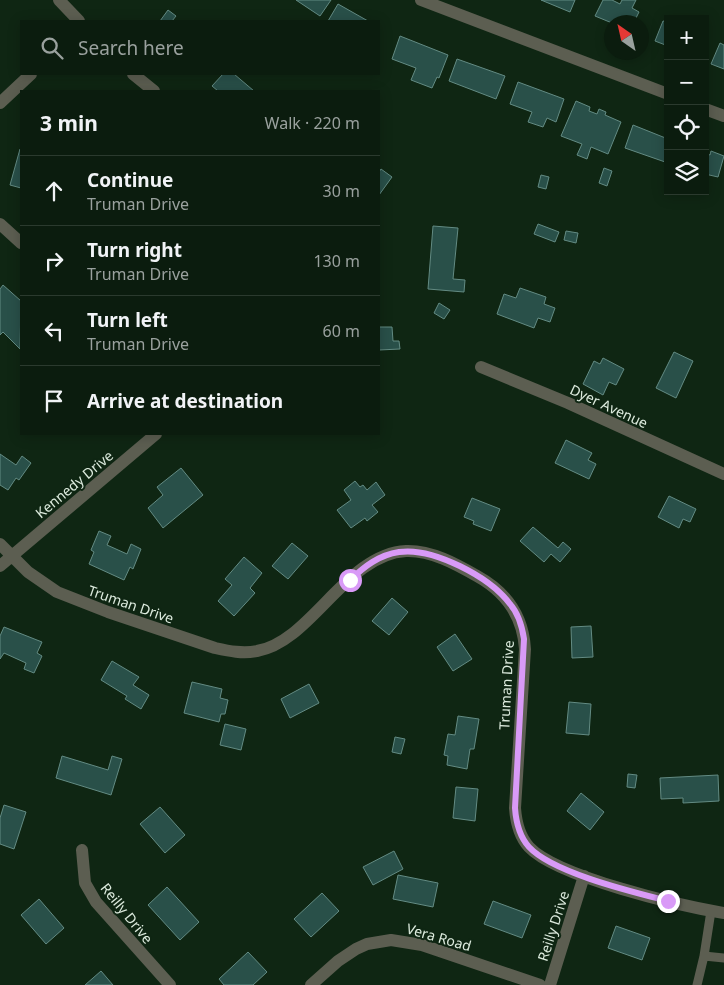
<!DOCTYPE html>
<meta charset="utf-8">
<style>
body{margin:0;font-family:"Noto Sans",sans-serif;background:#19291c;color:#f1f3f6}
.controls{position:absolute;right:15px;top:15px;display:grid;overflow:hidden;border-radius:0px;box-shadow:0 2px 12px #0003}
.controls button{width:45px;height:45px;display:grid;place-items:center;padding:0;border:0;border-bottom:1px solid #2b3a2e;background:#0b1c0e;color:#f1f3f6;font:25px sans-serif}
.compass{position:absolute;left:604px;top:15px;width:45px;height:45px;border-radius:50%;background:#0b1c0e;box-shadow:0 2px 12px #0003;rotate:326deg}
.stop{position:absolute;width:15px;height:15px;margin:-11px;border:4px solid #d99af7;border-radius:50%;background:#fff}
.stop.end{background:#d99af7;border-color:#fff;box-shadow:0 1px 5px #0008}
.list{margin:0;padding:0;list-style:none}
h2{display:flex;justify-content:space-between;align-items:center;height:65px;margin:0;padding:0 20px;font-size:21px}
h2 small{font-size:16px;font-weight:400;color:#9aa19e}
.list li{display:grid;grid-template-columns:32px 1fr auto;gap:15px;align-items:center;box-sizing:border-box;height:70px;padding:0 20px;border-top:1px solid #2b3a2e}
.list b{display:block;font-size:19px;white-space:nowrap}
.list p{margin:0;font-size:16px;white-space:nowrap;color:#9aa19e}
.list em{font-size:16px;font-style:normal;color:#9aa19e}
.icon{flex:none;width:28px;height:28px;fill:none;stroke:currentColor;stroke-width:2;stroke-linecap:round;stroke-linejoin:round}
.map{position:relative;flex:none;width:724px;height:985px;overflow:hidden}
.search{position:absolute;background:#0b1c0e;box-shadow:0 2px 12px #0003;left:20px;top:20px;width:360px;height:55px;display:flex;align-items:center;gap:12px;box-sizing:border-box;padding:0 18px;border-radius:0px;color:#9aa19e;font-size:19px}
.panel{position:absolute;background:#0b1c0e;box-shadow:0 2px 12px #0003;left:20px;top:90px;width:360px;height:345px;border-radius:0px}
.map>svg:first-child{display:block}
.building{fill:#295049;stroke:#638b83}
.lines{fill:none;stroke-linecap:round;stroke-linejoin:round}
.service{stroke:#5c5e51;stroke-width:9}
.minor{stroke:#5c5e51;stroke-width:12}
.route{stroke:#d99af7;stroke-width:6}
.labels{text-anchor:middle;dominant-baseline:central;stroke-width:4;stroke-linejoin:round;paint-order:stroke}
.street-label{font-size:14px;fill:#ddebde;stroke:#0f2613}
</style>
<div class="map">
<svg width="724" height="985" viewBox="0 0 724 985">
<rect width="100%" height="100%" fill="#0f2613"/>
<path class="building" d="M 296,0 L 331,0 L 320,16 Z
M 541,0 L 575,0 L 570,12 Z
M 603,0 L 612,0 L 620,4 L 622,0 L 636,0 L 632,8 L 639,12 L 634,22 L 612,23 L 595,16 Z
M 338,4 L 368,21 L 328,21 Z
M 168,10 L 176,16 L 172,21 L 160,21 Z
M 663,21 L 668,22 L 668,46 L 655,41 Z
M 400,36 L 448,55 L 439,78 L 437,77 L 432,88 L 411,80 L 416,68 L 392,59 Z
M 720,43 L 724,45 L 724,69 L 711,64 Z
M 457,59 L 505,76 L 496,99 L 449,81 Z
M 223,74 L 234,74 L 254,91 L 218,91 L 212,86 Z
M 518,82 L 564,99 L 556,122 L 547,118 L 543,127 L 528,122 L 532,112 L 510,104 Z
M 576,101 L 590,107 L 589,111 L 597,114 L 599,109 L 606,112 L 605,115 L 621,122 L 608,154 L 591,147 L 587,159 L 577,155 L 582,144 L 561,136 Z
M 633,125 L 668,139 L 668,163 L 625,148 Z
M 20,149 L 21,149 L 21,188 L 10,185 Z
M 711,151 L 724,156 L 718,177 L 705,174 L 705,153 L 710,155 Z
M 604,168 L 612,171 L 607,186 L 599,183 Z
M 381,169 L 392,177 L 379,195 L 379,172 Z
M 541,175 L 549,177 L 546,189 L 538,187 Z
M 538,224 L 559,232 L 555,242 L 534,234 Z
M 433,226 L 458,228 L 453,279 L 465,280 L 464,292 L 428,289 Z
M 566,231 L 578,233 L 576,243 L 564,240 Z
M 3,285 L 21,301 L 20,349 L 3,332 L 0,335 L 0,289 Z
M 520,288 L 546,297 L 544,304 L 555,308 L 550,322 L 538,318 L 534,328 L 497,314 L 504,294 L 516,298 Z
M 439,303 L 450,310 L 444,319 L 434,313 Z
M 379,327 L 392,327 L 393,341 L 399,341 L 400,349 L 379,350 Z
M 674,352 L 693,361 L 676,398 L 656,388 Z
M 603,358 L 624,369 L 616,385 L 609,382 L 603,395 L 583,384 L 594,361 L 600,364 Z
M 566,440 L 592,453 L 588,460 L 596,464 L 589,479 L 555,463 Z
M 0,454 L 16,465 L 22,456 L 31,463 L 19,480 L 16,478 L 8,490 L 0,485 Z
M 181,468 L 203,495 L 163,528 L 148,508 L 163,495 L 157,487 Z
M 355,481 L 360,487 L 363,485 L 367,490 L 376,482 L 385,495 L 372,505 L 378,512 L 367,521 L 365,518 L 351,528 L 337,510 L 351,500 L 344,490 Z
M 669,496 L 696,509 L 690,522 L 683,519 L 679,528 L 658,517 Z
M 472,498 L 500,509 L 491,531 L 473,524 L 474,521 L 464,517 Z
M 533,527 L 558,548 L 563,542 L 571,549 L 560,562 L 551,554 L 544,562 L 520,541 Z
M 99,531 L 111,536 L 107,545 L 127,554 L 131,544 L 141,549 L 133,569 L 130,567 L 124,580 L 89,564 L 94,552 L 91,550 Z
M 292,543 L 308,556 L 288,579 L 272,566 Z
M 244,557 L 262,573 L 250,588 L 255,593 L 234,616 L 218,601 L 232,585 L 225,579 Z
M 392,598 L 408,612 L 389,635 L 372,621 Z
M 591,626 L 593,657 L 572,658 L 571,627 Z
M 4,627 L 42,642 L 37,653 L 42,656 L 34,673 L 24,669 L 26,663 L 4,653 L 0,659 L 0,636 Z
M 455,634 L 472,659 L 453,671 L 437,647 Z
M 112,661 L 139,677 L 133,685 L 149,695 L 141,709 L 125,699 L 127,696 L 101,680 Z
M 192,682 L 222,689 L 220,698 L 228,700 L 225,714 L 221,714 L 219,722 L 184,713 Z
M 309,684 L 319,703 L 290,718 L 281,699 Z
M 569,702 L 591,704 L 589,735 L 566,733 Z
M 458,716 L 479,719 L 474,749 L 470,749 L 467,769 L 447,765 L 448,756 L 444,755 L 448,734 L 455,735 Z
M 225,724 L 246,729 L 241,750 L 220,745 Z
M 395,737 L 405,739 L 401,754 L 392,752 Z
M 62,756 L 108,770 L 112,756 L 122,759 L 111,795 L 56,778 Z
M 628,774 L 637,775 L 635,788 L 627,787 Z
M 718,775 L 719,801 L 683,803 L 683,798 L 661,799 L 660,778 Z
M 456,787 L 478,789 L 475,821 L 453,818 Z
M 581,793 L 604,812 L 590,830 L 567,811 Z
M 4,805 L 26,812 L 14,849 L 0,844 L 0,818 Z
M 160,807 L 185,835 L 165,853 L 140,824 Z
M 394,851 L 403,869 L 373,885 L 363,867 Z
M 398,875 L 438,883 L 433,907 L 393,899 Z
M 167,887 L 199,922 L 180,940 L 148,905 Z
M 322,893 L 339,911 L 311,937 L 294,919 Z
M 39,899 L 64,928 L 46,944 L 21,915 Z
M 493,901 L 531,915 L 522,938 L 484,924 Z
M 616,926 L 650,938 L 642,960 L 608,948 Z
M 248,952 L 267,972 L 253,985 L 224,985 L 219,979 Z
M 101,971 L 113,985 L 85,985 Z"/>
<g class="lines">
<path class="service" d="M 711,911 L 704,956 L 724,958
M 697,985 L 704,956"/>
<path class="minor" d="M 59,0 L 79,21
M 421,0 L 668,94
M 133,74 L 154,91
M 0,103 L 31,74
M 705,109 L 724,116
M 0,224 L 21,243
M 481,367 L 568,403 L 724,474
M 0,544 L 28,572 L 57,592 L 108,612 L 215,648 C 229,651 243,654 257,651 C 311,642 346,554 406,551 C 431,550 456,564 477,576 C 506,592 523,616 525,649 L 515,808 C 516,822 519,836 529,847 C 557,877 681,906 724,913
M 0,566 L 156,434
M 82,850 L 85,883 L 96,902 L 170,985
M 311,985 L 338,961 L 356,949 L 367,944 L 391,940 L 422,945 L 540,985
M 550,985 L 584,876"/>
</g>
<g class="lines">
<path class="route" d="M 350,580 C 365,566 379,555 399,552 C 433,547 490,577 510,604 C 519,614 522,626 524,639 L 515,808 C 516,822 519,836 529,847 C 553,873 633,892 668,901"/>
</g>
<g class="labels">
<g class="street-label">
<text transform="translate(609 406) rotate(25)">Dyer Avenue</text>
<text transform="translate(74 484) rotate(-40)">Kennedy Drive</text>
<text transform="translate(131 604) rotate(19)">Truman Drive</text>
<text transform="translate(506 685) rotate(-87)">Truman Drive</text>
<text transform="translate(127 913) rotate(51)">Reilly Drive</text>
<text transform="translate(553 926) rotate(-72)">Reilly Drive</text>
<text transform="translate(439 937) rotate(16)">Vera Road</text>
</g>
</g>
</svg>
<div class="controls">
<button>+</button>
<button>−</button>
<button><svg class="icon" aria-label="locate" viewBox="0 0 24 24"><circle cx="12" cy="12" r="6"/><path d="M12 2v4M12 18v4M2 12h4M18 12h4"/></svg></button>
<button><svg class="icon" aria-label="layers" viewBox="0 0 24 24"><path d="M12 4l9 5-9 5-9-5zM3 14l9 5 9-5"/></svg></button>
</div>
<svg class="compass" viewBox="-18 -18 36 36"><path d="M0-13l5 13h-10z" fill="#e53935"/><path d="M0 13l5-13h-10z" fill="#9aa19e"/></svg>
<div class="stop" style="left:350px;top:580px"></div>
<div class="stop end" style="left:668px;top:901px"></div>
<div class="search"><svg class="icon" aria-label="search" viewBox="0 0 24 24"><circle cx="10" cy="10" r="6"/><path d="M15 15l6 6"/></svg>Search here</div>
<section class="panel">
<h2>3 min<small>Walk · 220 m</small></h2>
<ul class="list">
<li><svg class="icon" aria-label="ahead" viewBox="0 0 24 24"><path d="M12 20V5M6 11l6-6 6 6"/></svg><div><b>Continue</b><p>Truman Drive</p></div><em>30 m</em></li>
<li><svg class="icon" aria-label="right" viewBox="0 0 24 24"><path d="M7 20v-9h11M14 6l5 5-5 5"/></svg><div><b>Turn right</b><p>Truman Drive</p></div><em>130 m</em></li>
<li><svg class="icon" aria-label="left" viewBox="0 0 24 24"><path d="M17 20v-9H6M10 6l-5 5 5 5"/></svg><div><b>Turn left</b><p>Truman Drive</p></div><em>60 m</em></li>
<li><svg class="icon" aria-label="arrive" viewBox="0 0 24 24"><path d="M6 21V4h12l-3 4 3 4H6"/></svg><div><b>Arrive at destination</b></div></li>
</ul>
</section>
</div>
